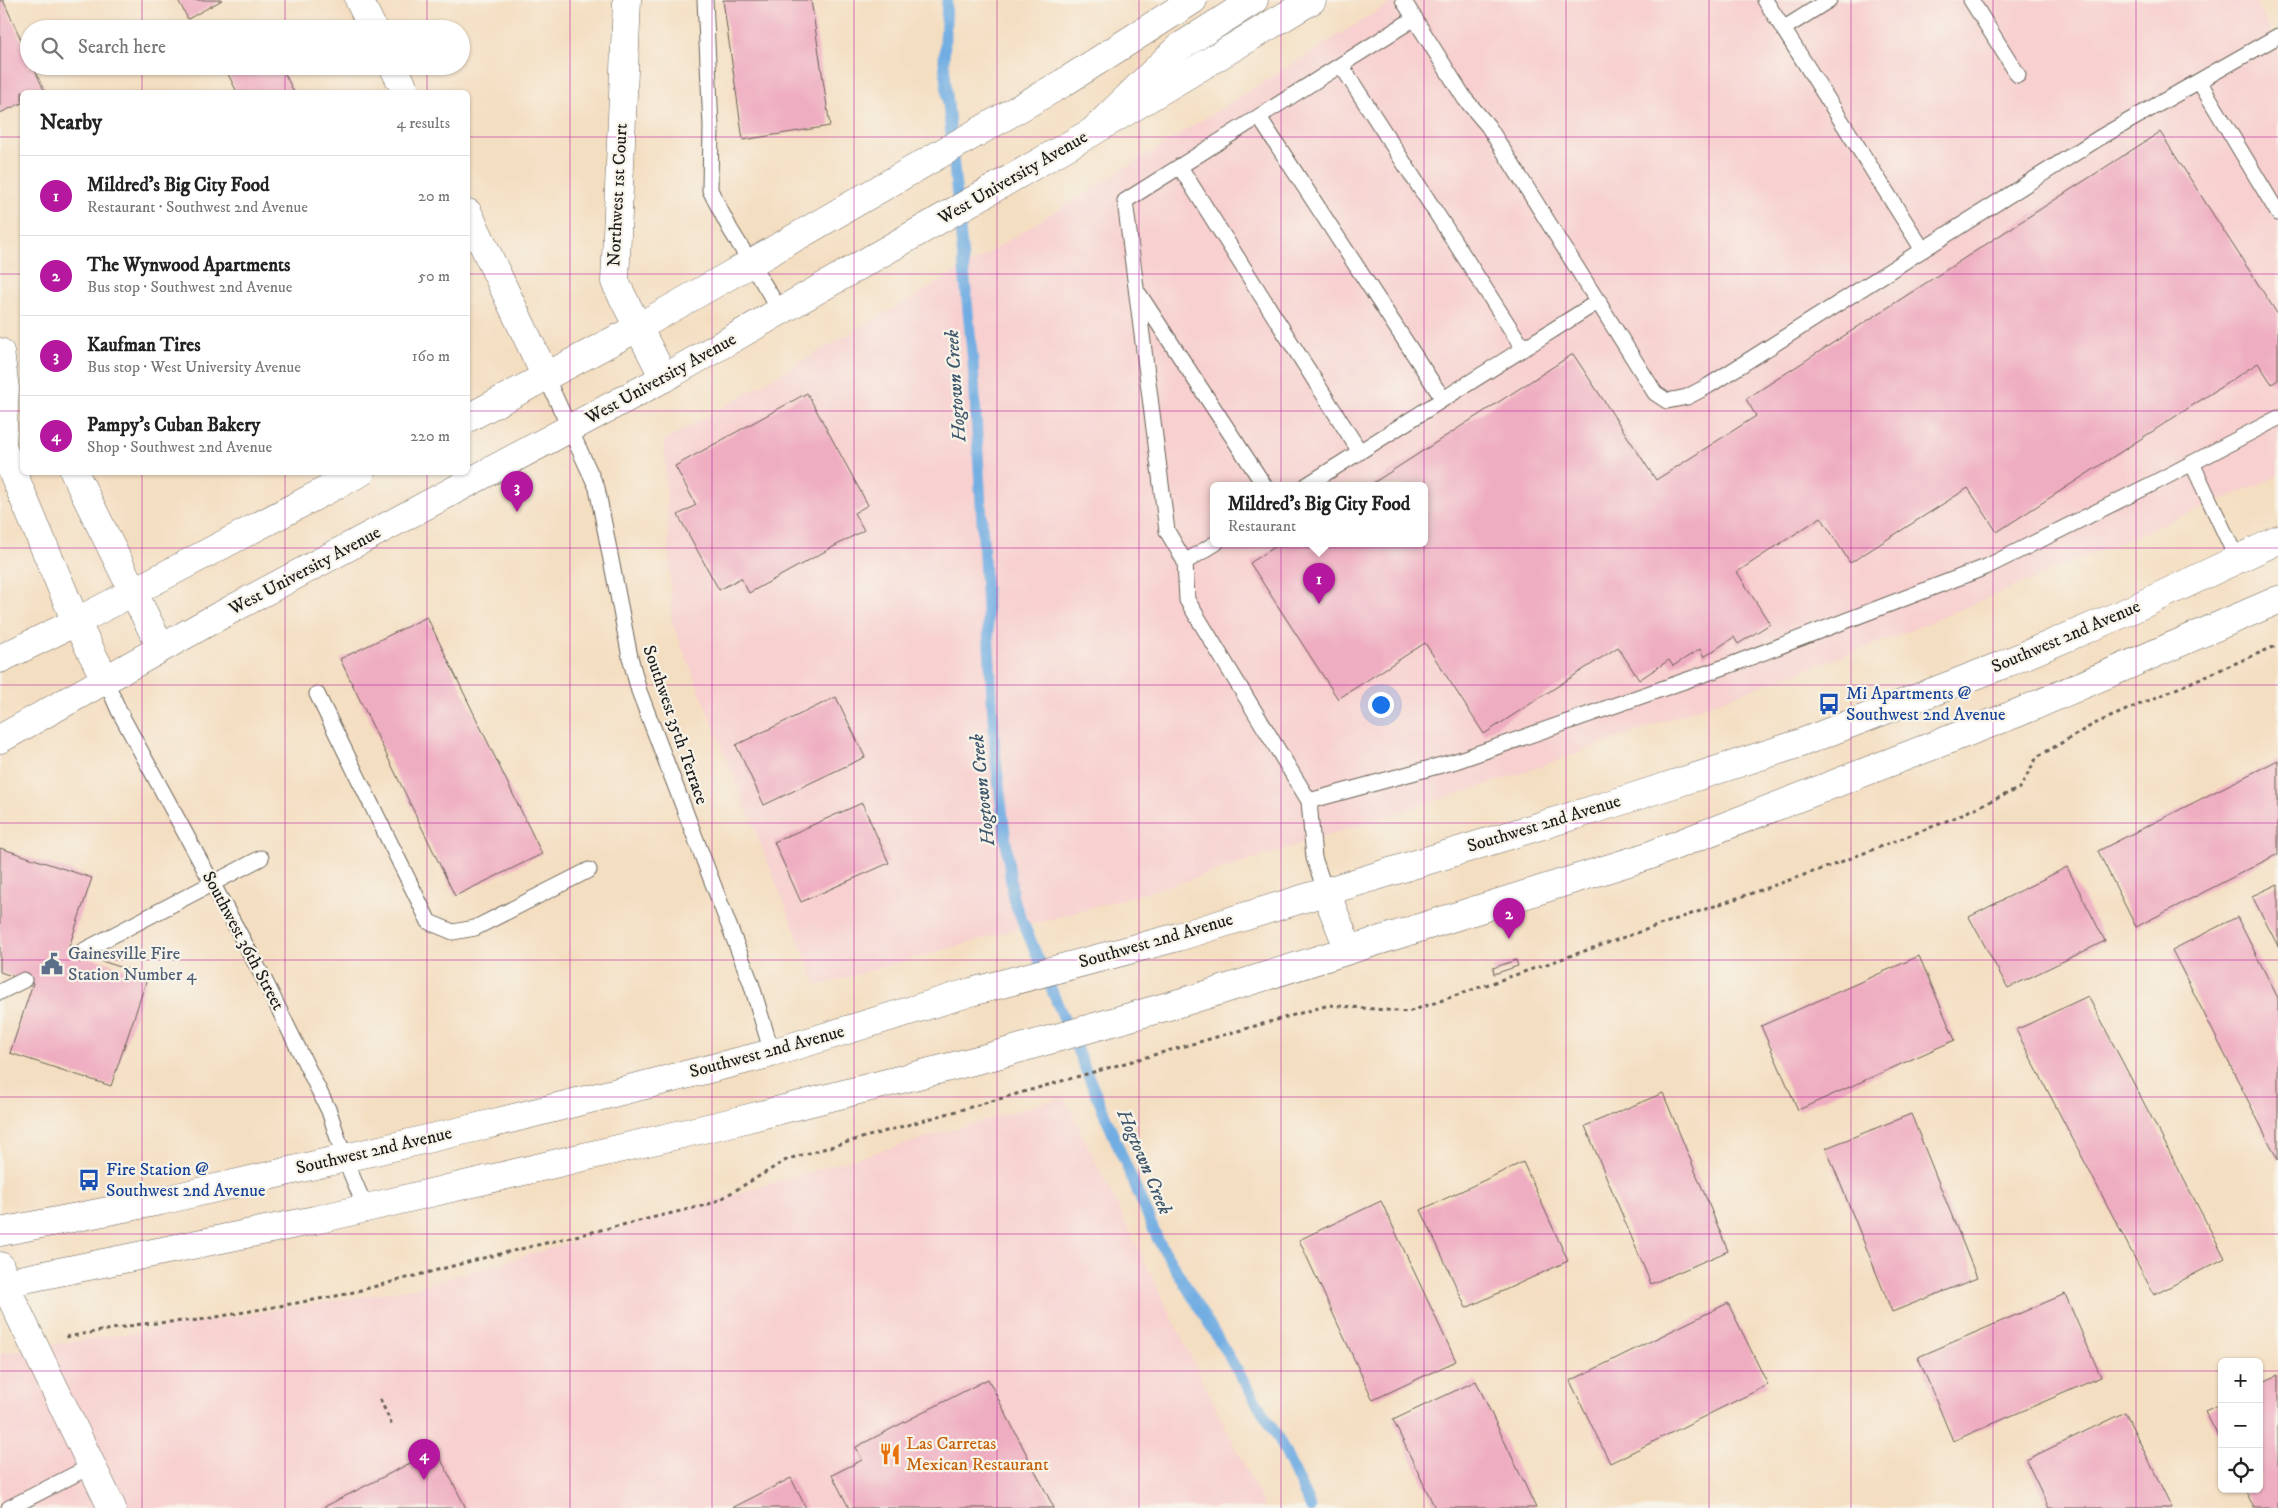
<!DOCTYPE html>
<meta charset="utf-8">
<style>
body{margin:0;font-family:"IM FELL DW Pica",serif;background:#f2f2f2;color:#222}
.controls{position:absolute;right:15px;bottom:15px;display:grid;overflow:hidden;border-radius:8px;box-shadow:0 1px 4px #0004}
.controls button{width:45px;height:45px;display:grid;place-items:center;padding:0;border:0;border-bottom:1px solid #e0e0e0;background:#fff;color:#222;font:25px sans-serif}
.you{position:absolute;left:1380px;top:704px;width:18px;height:18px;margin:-12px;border:4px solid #fff;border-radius:50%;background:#1a73e8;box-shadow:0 0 0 8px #1a73e833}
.badge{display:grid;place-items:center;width:32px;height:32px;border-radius:50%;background:#b5179e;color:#fff;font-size:16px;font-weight:700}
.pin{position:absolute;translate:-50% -41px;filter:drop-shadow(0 1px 2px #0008)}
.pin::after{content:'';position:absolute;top:26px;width:18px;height:15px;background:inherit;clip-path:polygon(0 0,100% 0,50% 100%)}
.popup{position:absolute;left:1210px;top:482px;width:218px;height:65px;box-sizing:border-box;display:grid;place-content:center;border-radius:8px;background:#fff;filter:drop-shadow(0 1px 4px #0005);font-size:16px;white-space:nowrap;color:#767676}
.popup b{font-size:19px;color:#222}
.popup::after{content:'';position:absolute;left:50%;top:100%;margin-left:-10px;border:10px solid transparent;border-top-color:#fff}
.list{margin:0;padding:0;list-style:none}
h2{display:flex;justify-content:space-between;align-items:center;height:65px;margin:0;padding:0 20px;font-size:21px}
h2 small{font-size:16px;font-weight:400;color:#767676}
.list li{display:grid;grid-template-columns:32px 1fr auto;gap:15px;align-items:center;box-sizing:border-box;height:80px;padding:0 20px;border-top:1px solid #e0e0e0}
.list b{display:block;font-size:19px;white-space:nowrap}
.list p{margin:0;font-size:16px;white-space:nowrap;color:#767676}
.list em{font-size:16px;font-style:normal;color:#767676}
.icon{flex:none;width:28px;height:28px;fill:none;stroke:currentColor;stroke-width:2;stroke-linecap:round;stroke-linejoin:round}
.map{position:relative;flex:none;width:2278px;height:1508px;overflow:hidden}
.search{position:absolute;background:#fff;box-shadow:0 1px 4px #0004;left:20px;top:20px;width:450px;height:55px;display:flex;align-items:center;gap:12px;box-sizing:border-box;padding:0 18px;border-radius:28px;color:#767676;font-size:19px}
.panel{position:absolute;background:#fff;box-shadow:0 1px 4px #0004;left:20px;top:90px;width:450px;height:385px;border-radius:8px}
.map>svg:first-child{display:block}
.built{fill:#f7d0cf;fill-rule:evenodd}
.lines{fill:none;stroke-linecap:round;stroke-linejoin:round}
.stream{stroke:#71ade2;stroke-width:11}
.building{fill:#efadc1}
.service-casing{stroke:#686056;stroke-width:17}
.minor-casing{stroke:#686056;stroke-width:29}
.secondary-casing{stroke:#686056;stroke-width:29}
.primary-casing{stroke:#686056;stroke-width:29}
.trunk-casing{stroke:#686056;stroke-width:29}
.path{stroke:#686056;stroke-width:3;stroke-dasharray:4 4;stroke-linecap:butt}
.service{stroke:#fff;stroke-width:15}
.minor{stroke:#fff;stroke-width:28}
.secondary{stroke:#fff;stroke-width:28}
.primary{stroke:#fff;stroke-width:28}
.trunk{stroke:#fff;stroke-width:28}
.grid{fill:none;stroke:#b5179e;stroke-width:1;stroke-opacity:0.55}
.labels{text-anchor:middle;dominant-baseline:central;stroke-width:4.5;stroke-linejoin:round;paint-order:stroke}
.street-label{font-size:18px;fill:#1c1c1c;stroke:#f7f3e8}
.transit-label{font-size:18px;fill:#164399;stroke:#f7f3e8;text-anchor:start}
.service-label{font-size:18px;fill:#4e5e75;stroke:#f7f3e8;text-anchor:start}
.food-label{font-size:18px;fill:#c56008;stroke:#f7f3e8;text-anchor:start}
.water-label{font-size:19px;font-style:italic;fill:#3e566b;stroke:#f7f3e8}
</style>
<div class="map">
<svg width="2278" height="1508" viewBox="0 0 2278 1508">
<rect width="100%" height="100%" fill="#f7f3e8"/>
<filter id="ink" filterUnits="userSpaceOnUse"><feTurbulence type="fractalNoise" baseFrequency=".02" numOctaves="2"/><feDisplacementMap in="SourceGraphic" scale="10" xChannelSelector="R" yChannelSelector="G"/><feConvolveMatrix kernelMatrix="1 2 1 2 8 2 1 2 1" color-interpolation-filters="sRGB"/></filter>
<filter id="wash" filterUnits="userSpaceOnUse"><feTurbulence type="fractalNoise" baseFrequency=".0096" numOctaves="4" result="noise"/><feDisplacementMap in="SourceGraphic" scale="20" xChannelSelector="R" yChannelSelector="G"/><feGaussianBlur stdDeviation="1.12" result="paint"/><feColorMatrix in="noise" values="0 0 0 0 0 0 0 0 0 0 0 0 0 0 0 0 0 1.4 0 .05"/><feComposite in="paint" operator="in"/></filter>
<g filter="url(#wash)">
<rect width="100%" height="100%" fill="#f4dec1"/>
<path class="built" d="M 1395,0 L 2255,0 L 2278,45 L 2278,476 L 1897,636 L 1531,770 L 1189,880 L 817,986 L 672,622 L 664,441 L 982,257 ZM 1214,485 L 1424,485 L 1424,543 L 1214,543 Z
M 1064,1097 L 1265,1508 L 0,1508 L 0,1353 L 415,1288 Z"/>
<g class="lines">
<path class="stream" d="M 947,0 L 944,62 L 973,363 L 995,752 L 1013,899 L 1158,1240 L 1279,1439 L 1311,1508"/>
</g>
<g id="blocks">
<path class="building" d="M 0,0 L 3,0 L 29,57 L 29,66 L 33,66 L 45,92 L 22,92 L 22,103 L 0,113 Z
M 178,0 L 222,0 L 188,19 Z
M 723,0 L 811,0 L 830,126 L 743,140 Z
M 224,66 L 281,66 L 294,92 L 237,92 Z
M 2160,132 L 2278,315 L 2278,380 L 2272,384 L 2258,363 L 1997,532 L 1968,488 L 1850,563 L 1821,517 L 1737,572 L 1770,624 L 1738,644 L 1734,637 L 1704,657 L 1700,649 L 1673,666 L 1669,660 L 1639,680 L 1618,647 L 1484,734 L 1425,643 L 1338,699 L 1250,563 L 1281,543 L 1424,543 L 1424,485 L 1370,485 L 1573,354 L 1656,480 L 1756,416 L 1746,399 Z
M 807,393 L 868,505 L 854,513 L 864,530 L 749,593 L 741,578 L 719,590 L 678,515 L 696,505 L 675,466 Z
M 427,617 L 542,854 L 455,896 L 340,659 Z
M 836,697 L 865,757 L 764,805 L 736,745 Z
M 2278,760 L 2278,854 L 2136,927 L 2098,851 Z
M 862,803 L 889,863 L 801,902 L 774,842 Z
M 0,848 L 92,878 L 68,950 L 148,976 L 111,1086 L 10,1053 L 33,983 L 0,972 Z
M 2067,867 L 2105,941 L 2008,988 L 1969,917 Z
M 2278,884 L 2278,946 L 2252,896 Z
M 2237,917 L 2278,998 L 2278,1160 L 2172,950 Z
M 1919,956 L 1955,1040 L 1798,1110 L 1761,1026 Z
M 1516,960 L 1518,966 L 1494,974 L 1493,968 Z
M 2088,996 L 2225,1258 L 2154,1295 L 2016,1030 Z
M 1663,1093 L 1728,1251 L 1651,1284 L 1585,1126 Z
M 1911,1114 L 1977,1278 L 1892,1312 L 1826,1148 Z
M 1523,1162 L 1568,1261 L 1466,1308 L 1421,1210 Z
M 1381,1201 L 1456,1361 L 1373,1400 L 1299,1240 Z
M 2065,1294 L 2101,1377 L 1953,1441 L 1918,1357 Z
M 1728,1303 L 1768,1385 L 1610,1463 L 1570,1381 Z
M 2278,1375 L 2278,1508 L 2254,1508 L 2245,1489 L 2259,1489 L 2259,1384 Z
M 988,1379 L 1054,1508 L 849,1508 L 832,1475 L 862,1460 L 856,1447 Z
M 1476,1381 L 1536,1508 L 1435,1508 L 1393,1420 Z
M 2222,1403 L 2222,1444 L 2205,1411 Z
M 2125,1412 L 2172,1508 L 2049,1508 L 2026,1460 Z
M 436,1450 L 466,1508 L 322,1508 Z
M 791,1478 L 806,1508 L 732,1508 Z"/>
</g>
</g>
<g filter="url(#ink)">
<use href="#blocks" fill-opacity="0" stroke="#686056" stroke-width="1"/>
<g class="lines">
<g class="service-casing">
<path id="service" d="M 705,0 L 711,126 L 710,190 L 730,229 L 781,312
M 1403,0 L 1465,99 L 1488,126 L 1655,393 L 1667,401 L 1687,397 L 1708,386 L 2099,138 L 2278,36
M 1765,0 L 1923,250
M 1971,0 L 2018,75
M 1783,29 L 1829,0
M 1341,65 L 1523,348
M 2199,81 L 2278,213
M 1259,117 L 1443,399
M 1180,167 L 1360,452
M 1139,294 L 1264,485
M 546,377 L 597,488 L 630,657 L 639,691 L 751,983 L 772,1053
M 2192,463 L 2237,559
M 1307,485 L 1599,301
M 1216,543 L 1185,562 L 1187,600 L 1309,801 L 1314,858 L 1325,890
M 1185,562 L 1167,531 L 1125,201 L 1415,18
M 105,679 L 119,711 L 263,977 L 329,1111 L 344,1157 L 366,1209
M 317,694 L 429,922 L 453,932 L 475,928 L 589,870
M 1309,801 L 1456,761 L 1733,664 L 1986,567 L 2156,482 L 2278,418
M 79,953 L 261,858
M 0,992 L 24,980
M 9,1508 L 91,1466"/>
</g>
<g class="minor-casing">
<path id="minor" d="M 359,0 L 373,29
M 627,0 L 615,282 L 664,378
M 393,66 L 406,92
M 468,213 L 546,377
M 0,352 L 5,388 L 2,447 L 76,622 L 105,679
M 74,472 L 161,648
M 0,1266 L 4,1283 L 112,1508"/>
</g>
<g class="secondary-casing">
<path id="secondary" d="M 1325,890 L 1349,950
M 0,1232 L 160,1201 L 474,1128 L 772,1053 L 971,992 L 1178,937 L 1618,802 L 1798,744 L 2002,665 L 2122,614 L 2278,540
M 0,1284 L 315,1220 L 733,1122 L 993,1056 L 1193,999 L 1648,856 L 2020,712 L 2278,600"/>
</g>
<g class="primary-casing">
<path id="primary" d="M 468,418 L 637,328 L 751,263 L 1063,83 L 1193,0
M 0,659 L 76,622 L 361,472
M 0,739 L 208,622 L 664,378 L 1092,132 L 1312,0"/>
</g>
<g class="trunk-casing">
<path id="trunk" d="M 1092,132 L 1178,48 L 1254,0"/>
</g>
<path class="path" d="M 66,1337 L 141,1324 L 199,1320 L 342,1295 L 487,1257 L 706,1205 L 719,1200 L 788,1159 L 1329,1005 L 1408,1012 L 1833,865 L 1942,823 L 2020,788 L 2037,757 L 2094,724 L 2278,645
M 380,1399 L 392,1425"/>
<use href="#service" class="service"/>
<use href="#minor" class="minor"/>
<use href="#secondary" class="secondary"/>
<use href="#primary" class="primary"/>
<use href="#trunk" class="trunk"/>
</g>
</g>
<path class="grid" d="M 142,0 L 142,29M 285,0 L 285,29M 427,0 L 427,29M 570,0 L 570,1508M 712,0 L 712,1508M 854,0 L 854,1508M 997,0 L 997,1508M 1139,0 L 1139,1508M 1281,0 L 1281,1508M 1424,0 L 1424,1508M 1566,0 L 1566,1508M 1709,0 L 1709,1508M 1851,0 L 1851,1508M 1993,0 L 1993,1508M 2136,0 L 2136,1508M 142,66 L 142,92M 285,66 L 285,92M 427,66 L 427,92M 0,137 L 22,137M 468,137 L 2278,137M 0,274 L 22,274M 468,274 L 2278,274M 0,411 L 22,411M 468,411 L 2278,411M 142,472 L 142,1508M 285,472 L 285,1508M 427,472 L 427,1508M 0,548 L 2278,548M 0,685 L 2278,685M 0,823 L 2278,823M 0,960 L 2278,960M 0,1097 L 2278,1097M 0,1234 L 2278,1234M 0,1371 L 2222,1371M 2259,1371 L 2278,1371"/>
<defs>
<g id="bus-bare" transform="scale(1.725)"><path d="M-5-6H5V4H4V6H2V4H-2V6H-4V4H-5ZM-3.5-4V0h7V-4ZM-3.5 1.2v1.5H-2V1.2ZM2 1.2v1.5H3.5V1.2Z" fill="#1a4fb4" stroke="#f7f3e8" stroke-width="2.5" paint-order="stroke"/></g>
<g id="civic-bare" transform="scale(1.725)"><path d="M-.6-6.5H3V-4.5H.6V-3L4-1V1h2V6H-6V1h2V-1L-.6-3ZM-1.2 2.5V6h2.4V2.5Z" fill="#5c6f8a" stroke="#f7f3e8" stroke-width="2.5" paint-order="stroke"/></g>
<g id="restaurant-bare" transform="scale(1.725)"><path d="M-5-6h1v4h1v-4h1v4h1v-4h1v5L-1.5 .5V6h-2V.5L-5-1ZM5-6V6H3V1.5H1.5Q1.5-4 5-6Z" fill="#e8710a" stroke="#f7f3e8" stroke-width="2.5" paint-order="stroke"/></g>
</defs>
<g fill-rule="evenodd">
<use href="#bus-bare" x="1829" y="704"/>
<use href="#civic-bare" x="52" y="964"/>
<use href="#bus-bare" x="89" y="1180"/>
<use href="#restaurant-bare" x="890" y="1454"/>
</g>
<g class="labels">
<g class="street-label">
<text transform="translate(1013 178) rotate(-30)">West University Avenue</text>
<text transform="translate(618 195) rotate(-87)">Northwest 1st Court</text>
<text transform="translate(661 379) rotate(-29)">West University Avenue</text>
<text transform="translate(305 571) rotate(-28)">West University Avenue</text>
<text transform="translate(2066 637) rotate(-23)">Southwest 2nd Avenue</text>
<text transform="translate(675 725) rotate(71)">Southwest 35th Terrace</text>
<text transform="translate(1544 824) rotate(-17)">Southwest 2nd Avenue</text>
<text transform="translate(243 941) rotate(62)">Southwest 36th Street</text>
<text transform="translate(1156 941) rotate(-16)">Southwest 2nd Avenue</text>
<text transform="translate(767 1052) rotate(-15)">Southwest 2nd Avenue</text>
<text transform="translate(374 1151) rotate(-13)">Southwest 2nd Avenue</text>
</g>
<g class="transit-label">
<text x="1846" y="694">Mi Apartments @<tspan x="1846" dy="21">Southwest 2nd Avenue</tspan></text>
<text x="106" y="1170">Fire Station @<tspan x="106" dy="21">Southwest 2nd Avenue</tspan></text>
</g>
<g class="service-label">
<text x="68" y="954">Gainesville Fire<tspan x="68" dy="21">Station Number 4</tspan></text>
</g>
<g class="food-label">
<text x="906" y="1444">Las Carretas<tspan x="906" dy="21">Mexican Restaurant</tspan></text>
</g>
<g class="water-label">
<text transform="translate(956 386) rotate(-94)">Hogtown Creek</text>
<text transform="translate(983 790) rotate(-96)">Hogtown Creek</text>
<text transform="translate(1144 1162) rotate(67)">Hogtown Creek</text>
</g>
</g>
</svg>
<div class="controls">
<button>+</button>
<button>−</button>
<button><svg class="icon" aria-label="locate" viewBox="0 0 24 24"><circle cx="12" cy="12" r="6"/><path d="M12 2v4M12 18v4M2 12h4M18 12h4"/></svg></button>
</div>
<div class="you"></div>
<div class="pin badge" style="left:1319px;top:604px">1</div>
<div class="popup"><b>Mildred's Big City Food</b>Restaurant</div>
<div class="pin badge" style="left:1509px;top:939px">2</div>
<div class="pin badge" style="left:517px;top:512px">3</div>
<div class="pin badge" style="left:424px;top:1480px">4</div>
<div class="search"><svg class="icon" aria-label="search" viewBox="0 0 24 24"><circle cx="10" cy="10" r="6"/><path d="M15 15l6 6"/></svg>Search here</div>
<section class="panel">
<h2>Nearby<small>4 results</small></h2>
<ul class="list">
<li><span class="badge">1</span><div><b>Mildred's Big City Food</b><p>Restaurant · Southwest 2nd Avenue</p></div><em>20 m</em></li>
<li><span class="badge">2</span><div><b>The Wynwood Apartments</b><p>Bus stop · Southwest 2nd Avenue</p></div><em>50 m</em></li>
<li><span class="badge">3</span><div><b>Kaufman Tires</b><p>Bus stop · West University Avenue</p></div><em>160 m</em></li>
<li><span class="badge">4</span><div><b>Pampy's Cuban Bakery</b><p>Shop · Southwest 2nd Avenue</p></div><em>220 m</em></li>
</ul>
</section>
</div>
